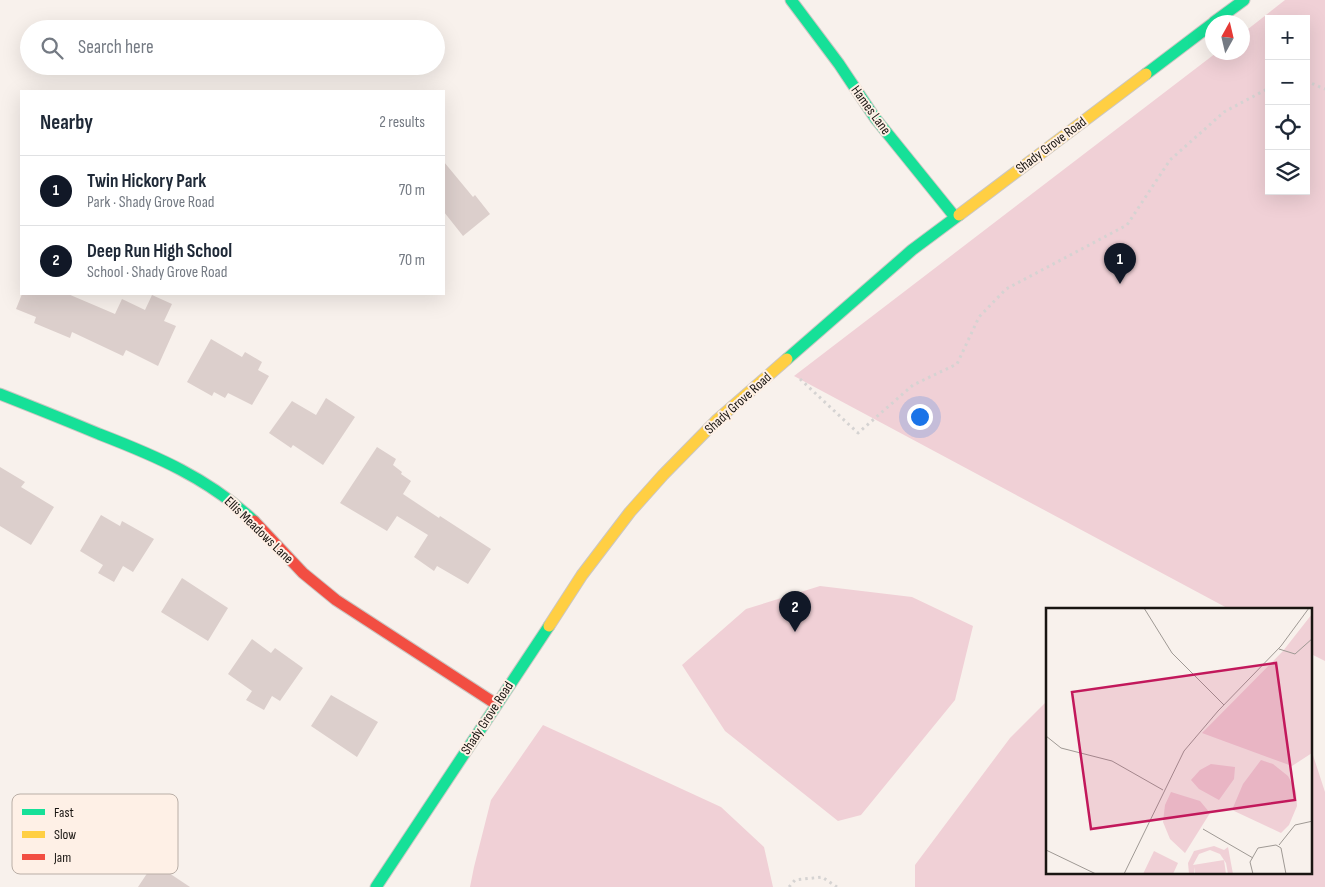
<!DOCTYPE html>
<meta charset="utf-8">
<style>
body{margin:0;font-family:"Sofia Sans Condensed",sans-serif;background:#f2f2f3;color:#1f2937}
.controls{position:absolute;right:15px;top:15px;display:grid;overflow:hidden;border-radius:0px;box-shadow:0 5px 20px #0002}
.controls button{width:45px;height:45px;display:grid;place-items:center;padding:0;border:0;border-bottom:1px solid #e0e1e3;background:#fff;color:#1f2937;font:25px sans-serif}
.compass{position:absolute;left:1205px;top:15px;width:45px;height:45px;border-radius:50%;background:#fff;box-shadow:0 5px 20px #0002;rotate:8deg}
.you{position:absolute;left:919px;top:416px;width:18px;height:18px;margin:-12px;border:4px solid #fff;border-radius:50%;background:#1a73e8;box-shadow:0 0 0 8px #1a73e833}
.badge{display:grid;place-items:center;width:32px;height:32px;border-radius:50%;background:#111827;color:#fff;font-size:16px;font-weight:700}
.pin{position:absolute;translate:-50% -41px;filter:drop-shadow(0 1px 2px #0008)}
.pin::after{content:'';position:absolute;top:26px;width:18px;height:15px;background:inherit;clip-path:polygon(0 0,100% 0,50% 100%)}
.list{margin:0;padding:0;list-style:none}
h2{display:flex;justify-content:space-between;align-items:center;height:65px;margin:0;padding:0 20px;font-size:21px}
h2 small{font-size:16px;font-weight:400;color:#747a83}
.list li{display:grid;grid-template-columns:32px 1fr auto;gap:15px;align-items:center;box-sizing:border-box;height:70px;padding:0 20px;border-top:1px solid #e0e1e3}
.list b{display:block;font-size:19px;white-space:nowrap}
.list p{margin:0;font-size:16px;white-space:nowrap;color:#747a83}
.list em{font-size:16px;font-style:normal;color:#747a83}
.icon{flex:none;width:28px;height:28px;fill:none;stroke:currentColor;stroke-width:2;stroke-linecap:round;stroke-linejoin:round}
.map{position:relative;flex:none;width:1325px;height:887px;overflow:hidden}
.search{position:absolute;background:#fff;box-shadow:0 5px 20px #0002;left:20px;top:20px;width:425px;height:55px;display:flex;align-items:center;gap:12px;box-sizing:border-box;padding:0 18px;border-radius:28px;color:#747a83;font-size:19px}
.panel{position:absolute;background:#fff;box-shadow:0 5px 20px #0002;left:20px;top:90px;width:425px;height:205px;border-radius:0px}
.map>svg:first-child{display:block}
.green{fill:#f0d0d6;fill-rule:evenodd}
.building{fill:#dccfcc}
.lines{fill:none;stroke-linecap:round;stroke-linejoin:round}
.fast-casing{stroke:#cbc6c2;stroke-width:13}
.slow-casing{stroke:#cbc6c2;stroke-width:13}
.jam-casing{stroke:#cbc6c2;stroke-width:13}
.path{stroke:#d5d3d2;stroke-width:3;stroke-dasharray:2.5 4;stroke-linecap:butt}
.fast{stroke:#16e098;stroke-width:11}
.slow{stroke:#ffcf43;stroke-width:11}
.jam{stroke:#f24e42;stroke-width:11}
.labels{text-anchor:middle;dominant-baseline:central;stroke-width:4;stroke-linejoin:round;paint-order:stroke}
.street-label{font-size:14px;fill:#191511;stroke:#fef0e6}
.inset-road{fill:none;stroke:#9f9994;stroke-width:1}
.view{fill:#c2185b;fill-opacity:0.15;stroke:#c2185b;stroke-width:2.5}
.inset-edge{fill:none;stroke:#191511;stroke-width:2.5}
.key{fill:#fef0e6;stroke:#b9aea6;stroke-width:1}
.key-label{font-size:14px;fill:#191511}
</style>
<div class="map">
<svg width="1325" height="887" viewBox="0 0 1325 887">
<rect width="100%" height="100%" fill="#f8f1ec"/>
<path class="green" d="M 1285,0 L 1325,0 L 1325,661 L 1311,654 L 1311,610 L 1229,609 L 794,376 L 1216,53 L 1242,52 L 1243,33 ZM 1269,19 L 1306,19 L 1306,191 L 1269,191 Z
M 820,586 L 912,597 L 973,626 L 955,700 L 861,815 L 838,821 L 725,731 L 682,665 L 746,609 Z
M 1047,701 L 1048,873 L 1311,873 L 1311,749 L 1325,792 L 1325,887 L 915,887 L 915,865 L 1010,738 Z
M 543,725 L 721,807 L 764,847 L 773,887 L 470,887 L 474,867 L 491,800 Z"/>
<path class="building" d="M 444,162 L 473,197 L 475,195 L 490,214 L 463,236 L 444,212 Z
M 22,294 L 68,294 L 115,314 L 122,299 L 145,310 L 152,295 L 172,304 L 164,321 L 176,326 L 158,366 L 126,350 L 123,356 L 72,332 L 70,338 L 34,323 L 36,317 L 16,309 Z
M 211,339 L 242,357 L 245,352 L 262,362 L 258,370 L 269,376 L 252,405 L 228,393 L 225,398 L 214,392 L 212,396 L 187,382 Z
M 326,398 L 355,417 L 323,465 L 293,445 L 291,448 L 269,433 L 292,401 L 316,415 Z
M 377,447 L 396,459 L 393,465 L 402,472 L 401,474 L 411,481 L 403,494 L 439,518 L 440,516 L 491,549 L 468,584 L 437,566 L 434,571 L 414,557 L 428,535 L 397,516 L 387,531 L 340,503 Z
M 0,467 L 25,482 L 21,487 L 54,507 L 31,545 L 0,526 Z
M 101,515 L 120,526 L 122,521 L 154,539 L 133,572 L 123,566 L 114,582 L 98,573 L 103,565 L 80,551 Z
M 182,578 L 228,608 L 208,641 L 161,612 Z
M 252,639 L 271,653 L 275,648 L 303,668 L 280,701 L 272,696 L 264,710 L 246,700 L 252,691 L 228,674 Z
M 331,695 L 378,722 L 357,757 L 311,726 Z
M 154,863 L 190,887 L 138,887 Z"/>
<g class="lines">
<g class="fast-casing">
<path id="fast" d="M 791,0 L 839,64 L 875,118 L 955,217
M 1214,22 L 1244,0
M 1146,74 L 1212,24
M 787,359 L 912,250 L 959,215
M 0,394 C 33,407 66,420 99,434 C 156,456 208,478 254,521
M 376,887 L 549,626"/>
</g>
<g class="slow-casing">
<path id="slow" d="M 959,215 L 1146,74
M 549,626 L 582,575 L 630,512 L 663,475 L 716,421 L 787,359"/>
</g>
<g class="jam-casing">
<path id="jam" d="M 254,521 L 303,573 L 336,600 L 496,704"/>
</g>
<path class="path" d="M 1306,81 L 1325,89
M 800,379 L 858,433 L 913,385 L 957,364 L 979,317 L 1006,289 L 1127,225 L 1170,160 L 1224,112 L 1269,88
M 789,887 L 795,880 L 822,877 L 837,887"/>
<use href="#fast" class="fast"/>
<use href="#slow" class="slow"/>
<use href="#jam" class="jam"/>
</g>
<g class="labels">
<g class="street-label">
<text transform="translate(871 110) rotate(54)">Hames Lane</text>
<text transform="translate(1051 145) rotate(-37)">Shady Grove Road</text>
<text transform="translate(738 403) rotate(-42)">Shady Grove Road</text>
<text transform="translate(259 530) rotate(44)">Ellis Meadows Lane</text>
<text transform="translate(487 718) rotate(-57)">Shady Grove Road</text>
</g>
</g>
<g transform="translate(1046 608)">
<rect width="266" height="266" fill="#f8f1ec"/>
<path d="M 266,6 L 266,145 L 246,158 L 156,125 L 237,43 ZM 215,152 L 227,156 L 242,168 L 250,183 L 251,198 L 243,217 L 235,225 L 186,202 L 197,176 ZM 165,156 L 189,159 L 188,171 L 173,192 L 153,181 L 145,172 L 154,162 ZM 125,184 L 154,193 L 164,205 L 139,245 L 124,231 L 117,214 L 119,197 ZM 168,238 L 178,242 L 182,239 L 187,266 L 182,266 L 180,255 L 174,246 L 164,242 L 153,246 L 147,257 L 178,252 L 180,266 L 149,266 L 148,259 L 148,266 L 143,266 L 142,255 L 148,243 ZM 108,243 L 132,255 L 127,266 L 97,266 Z" fill="#f0d0d6"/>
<path class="inset-road" d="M 98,0 L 126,45 L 178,97M 233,41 L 249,46 L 267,30M 0,128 L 15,140 L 66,153 L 117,182M 157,221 L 207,250M 233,237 L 249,217 L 267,213M 0,242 L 50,266M 78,266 L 138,143 L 172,103 L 235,38 L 263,0M 207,266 L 204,254 L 212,240 L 230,237 L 235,240 L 240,266"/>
<path class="view" d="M 230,55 L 249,192 L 45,221 L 26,84 Z"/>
<rect width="266" height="266" class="inset-edge"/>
</g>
<rect x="12" y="794" width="166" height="80" rx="8" class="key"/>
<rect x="22" y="809" width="23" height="6" fill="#16e098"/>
<rect x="22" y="831" width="23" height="7" fill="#ffcf43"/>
<rect x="22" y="854" width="23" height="6" fill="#f24e42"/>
<g class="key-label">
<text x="54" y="817">Fast</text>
<text x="54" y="839">Slow</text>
<text x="54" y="862">Jam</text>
</g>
</svg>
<div class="controls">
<button>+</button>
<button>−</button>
<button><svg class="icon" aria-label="locate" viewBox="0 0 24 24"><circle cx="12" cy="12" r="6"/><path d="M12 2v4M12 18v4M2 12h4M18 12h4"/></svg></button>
<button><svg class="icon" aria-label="layers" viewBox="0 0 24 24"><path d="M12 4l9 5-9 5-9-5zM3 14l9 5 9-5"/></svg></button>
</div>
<svg class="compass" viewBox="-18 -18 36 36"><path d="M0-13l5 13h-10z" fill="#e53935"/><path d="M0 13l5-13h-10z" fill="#747a83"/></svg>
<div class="you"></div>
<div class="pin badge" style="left:1120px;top:284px">1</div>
<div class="pin badge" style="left:795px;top:632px">2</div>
<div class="search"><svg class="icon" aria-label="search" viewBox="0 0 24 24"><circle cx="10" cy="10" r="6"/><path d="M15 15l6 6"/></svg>Search here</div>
<section class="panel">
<h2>Nearby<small>2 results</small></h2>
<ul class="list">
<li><span class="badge">1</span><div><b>Twin Hickory Park</b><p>Park · Shady Grove Road</p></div><em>70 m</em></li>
<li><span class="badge">2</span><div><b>Deep Run High School</b><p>School · Shady Grove Road</p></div><em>70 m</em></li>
</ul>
</section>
</div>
